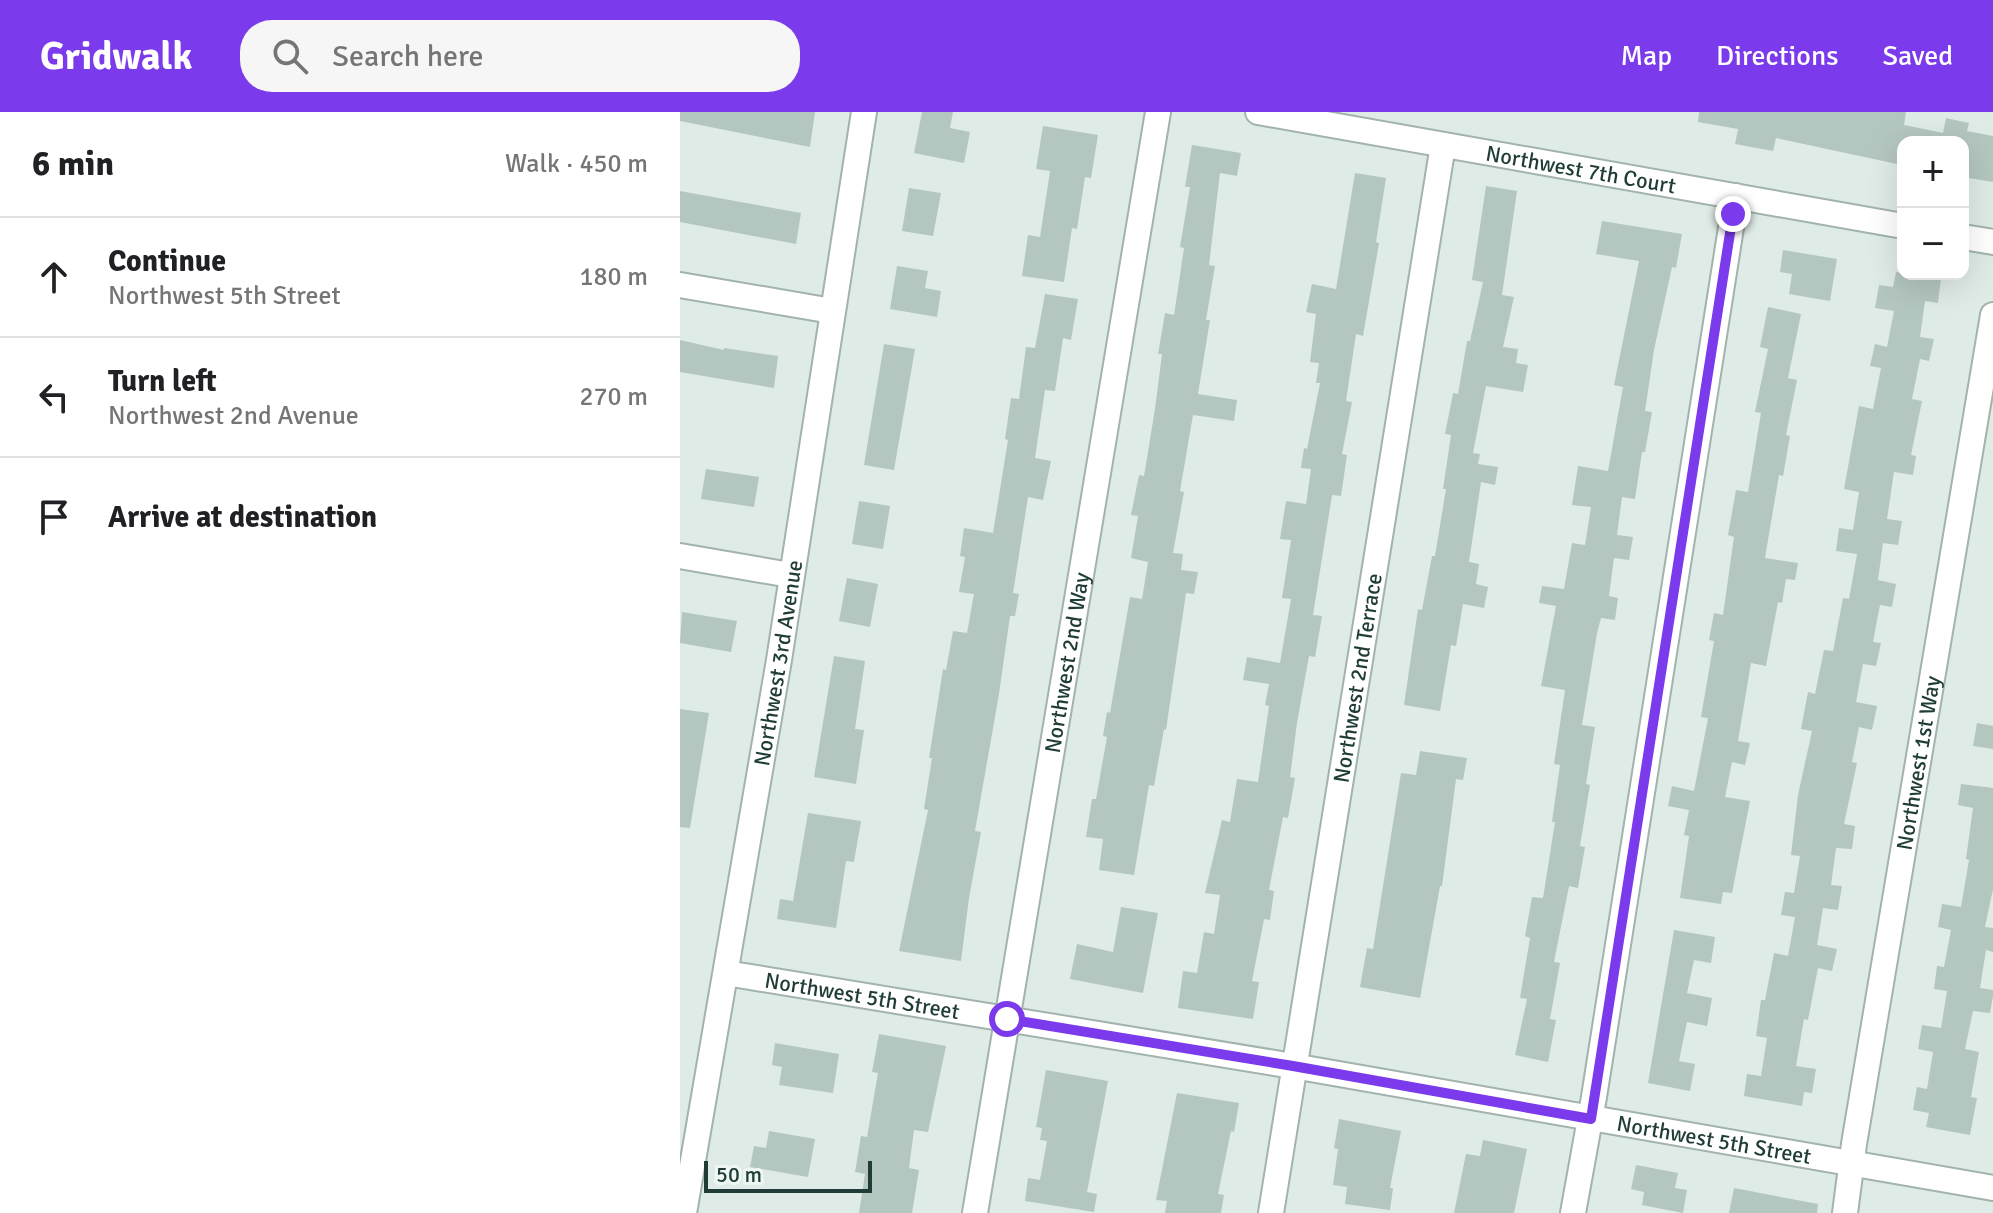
<!DOCTYPE html>
<meta charset="utf-8">
<style>
body{margin:0;font-family:Signika,sans-serif;background:#f6f6f6;color:#202124}
.controls{position:absolute;right:24px;top:24px;display:grid;overflow:hidden;border-radius:16px;box-shadow:0 8px 32px #0002}
.controls button{width:72px;height:72px;display:grid;place-items:center;padding:0;border:0;border-bottom:2px solid #e0e0e0;background:#fff;color:#202124;font:40px sans-serif}
.scale{position:absolute;left:24px;bottom:20px;width:168px;box-sizing:border-box;padding-left:8px;border:4px solid #1f3c36;border-top:0;font-size:22px;line-height:28px;white-space:nowrap;color:#1f3c36;-webkit-text-stroke:6px #eff7f4;paint-order:stroke}
.stop{position:absolute;width:24px;height:24px;margin:-18px;border:6px solid #7c3aed;border-radius:50%;background:#fff}
.stop.end{background:#7c3aed;border-color:#fff;box-shadow:0 2px 8px #0008}
.list{margin:0;padding:0;list-style:none}
h2{display:flex;justify-content:space-between;align-items:center;height:104px;margin:0;padding:0 32px;font-size:34px}
h2 small{font-size:26px;font-weight:400;color:#757577}
.list li{display:grid;grid-template-columns:52px 1fr auto;gap:24px;align-items:center;box-sizing:border-box;height:120px;padding:0 32px;border-top:2px solid #e0e0e0}
.list b{display:block;font-size:30px;white-space:nowrap}
.list p{margin:0;font-size:26px;white-space:nowrap;color:#757577}
.list em{font-size:26px;font-style:normal;color:#757577}
.icon{flex:none;width:44px;height:44px;fill:none;stroke:currentColor;stroke-width:2;stroke-linecap:round;stroke-linejoin:round}
.map{position:relative;flex:none;width:1313px;height:1101px;overflow:hidden}
header{display:flex;align-items:center;gap:48px;box-sizing:border-box;height:112px;padding:0 40px;background:#7c3aed;color:#fff}
header strong{font-size:38px}
nav{display:flex;gap:44px;margin-inline-start:auto;font-size:28px}
.search{width:560px;height:72px;background:#f6f6f6;display:flex;align-items:center;gap:20px;box-sizing:border-box;padding:0 28px;border-radius:32px;color:#757577;font-size:30px}
main{display:flex}
aside{flex:1;background:#fff}
.map>svg:first-child{display:block}
.building{fill:#b4c6c0}
.lines{fill:none;stroke-linecap:round;stroke-linejoin:round}
.minor-casing{stroke:#a2b3ae;stroke-width:28}
.minor{stroke:#fff;stroke-width:24}
.route{stroke:#7c3aed;stroke-width:10}
.labels{text-anchor:middle;dominant-baseline:central;stroke-width:7;stroke-linejoin:round;paint-order:stroke}
.street-label{font-size:22px;fill:#1f3c36;stroke:#eff7f4}
</style>
<header>
<strong>Gridwalk</strong>
<div class="search"><svg class="icon" aria-label="search" viewBox="0 0 24 24"><circle cx="10" cy="10" r="6"/><path d="M15 15l6 6"/></svg>Search here</div>
<nav><a>Map</a><a>Directions</a><a>Saved</a></nav>
</header>
<main>
<aside>
<h2>6 min<small>Walk · 450 m</small></h2>
<ul class="list">
<li><svg class="icon" aria-label="ahead" viewBox="0 0 24 24"><path d="M12 20V5M6 11l6-6 6 6"/></svg><div><b>Continue</b><p>Northwest 5th Street</p></div><em>180 m</em></li>
<li><svg class="icon" aria-label="left" viewBox="0 0 24 24"><path d="M17 20v-9H6M10 6l-5 5 5 5"/></svg><div><b>Turn left</b><p>Northwest 2nd Avenue</p></div><em>270 m</em></li>
<li><svg class="icon" aria-label="arrive" viewBox="0 0 24 24"><path d="M6 21V4h12l-3 4 3 4H6"/></svg><div><b>Arrive at destination</b></div></li>
</ul>
</aside>
<div class="map">
<svg width="1313" height="1101" viewBox="0 0 1313 1101">
<rect width="100%" height="100%" fill="#dfebe7"/>
<path class="building" d="M 0,0 L 135,0 L 130,35 L 0,9 Z
M 242,0 L 273,0 L 270,16 L 290,20 L 284,51 L 234,41 Z
M 1019,0 L 1226,0 L 1224,13 L 1263,21 L 1266,6 L 1289,11 L 1287,19 L 1313,24 L 1313,70 L 1283,65 L 1283,30 L 1221,30 L 1217,52 L 1096,26 L 1093,39 L 1055,32 L 1058,17 L 1018,10 Z
M 363,14 L 418,23 L 411,66 L 405,65 L 397,117 L 392,116 L 384,170 L 342,164 L 348,123 L 360,125 L 370,59 L 356,57 Z
M 512,33 L 561,41 L 557,64 L 540,61 L 529,153 L 535,154 L 526,208 L 530,208 L 518,282 L 557,288 L 554,309 L 513,303 L 500,379 L 504,380 L 493,441 L 503,442 L 501,458 L 518,460 L 514,482 L 506,481 L 486,618 L 484,617 L 474,674 L 469,673 L 454,763 L 419,758 L 423,727 L 406,725 L 412,687 L 416,687 L 427,625 L 423,624 L 427,600 L 430,601 L 450,485 L 462,487 L 468,450 L 451,446 L 458,404 L 451,403 L 459,363 L 464,364 L 475,297 L 482,242 L 478,242 L 485,201 L 494,203 L 504,136 L 500,135 L 510,75 L 505,75 Z
M 675,61 L 706,66 L 696,130 L 699,131 L 683,224 L 676,222 L 666,289 L 672,290 L 662,342 L 667,343 L 661,384 L 652,383 L 633,503 L 642,504 L 635,545 L 629,544 L 617,611 L 610,665 L 615,666 L 608,706 L 603,705 L 589,778 L 594,779 L 590,808 L 584,807 L 572,869 L 579,870 L 573,907 L 498,896 L 503,859 L 517,861 L 524,820 L 534,822 L 540,783 L 525,781 L 542,708 L 550,710 L 557,667 L 578,670 L 589,594 L 585,593 L 589,572 L 563,568 L 567,545 L 600,551 L 611,487 L 602,486 L 611,428 L 600,427 L 606,389 L 626,392 L 631,357 L 621,356 L 624,336 L 627,337 L 640,271 L 636,271 L 639,251 L 630,250 L 636,202 L 626,200 L 632,172 L 656,177 Z
M 806,74 L 837,79 L 822,183 L 834,185 L 823,235 L 838,237 L 836,251 L 848,253 L 843,280 L 806,274 L 793,341 L 800,342 L 798,352 L 818,355 L 815,373 L 801,370 L 789,450 L 799,452 L 796,472 L 808,475 L 804,496 L 783,492 L 776,534 L 771,533 L 760,599 L 724,593 L 738,497 L 742,498 L 752,444 L 755,444 L 766,377 L 763,377 L 771,323 L 765,322 L 773,281 L 778,282 L 787,229 L 790,229 L 803,170 L 792,168 Z
M 229,76 L 261,81 L 253,124 L 222,119 Z
M 0,79 L 121,101 L 116,132 L 0,110 Z
M 922,109 L 1002,122 L 996,156 L 992,155 L 974,238 L 965,299 L 972,300 L 965,340 L 962,340 L 955,387 L 942,385 L 937,423 L 953,425 L 949,448 L 934,446 L 929,484 L 938,486 L 935,508 L 921,506 L 917,521 L 902,613 L 915,615 L 906,672 L 910,673 L 900,734 L 905,735 L 898,776 L 889,774 L 874,850 L 880,851 L 870,907 L 876,908 L 868,950 L 835,943 L 847,887 L 840,886 L 850,826 L 845,824 L 852,785 L 863,786 L 875,710 L 872,710 L 880,653 L 874,652 L 885,578 L 861,574 L 876,494 L 859,491 L 862,474 L 884,477 L 892,431 L 905,433 L 911,395 L 892,393 L 898,354 L 928,359 L 943,275 L 934,273 L 959,149 L 916,142 Z
M 1103,138 L 1157,147 L 1150,189 L 1109,182 L 1112,162 L 1100,160 Z
M 217,154 L 248,159 L 245,176 L 261,179 L 257,205 L 210,197 Z
M 1216,160 L 1261,166 L 1258,191 L 1245,189 L 1240,225 L 1254,227 L 1249,249 L 1240,247 L 1232,287 L 1242,289 L 1231,343 L 1236,344 L 1233,363 L 1214,360 L 1207,407 L 1222,409 L 1218,433 L 1203,431 L 1198,468 L 1216,472 L 1212,495 L 1200,493 L 1193,530 L 1201,531 L 1196,554 L 1183,552 L 1176,590 L 1197,594 L 1192,618 L 1179,615 L 1172,650 L 1177,651 L 1164,712 L 1175,714 L 1172,737 L 1156,736 L 1151,773 L 1162,774 L 1158,798 L 1143,796 L 1137,833 L 1157,837 L 1152,859 L 1138,856 L 1128,908 L 1124,907 L 1116,954 L 1136,957 L 1132,981 L 1124,980 L 1122,994 L 1064,984 L 1067,962 L 1081,964 L 1087,926 L 1076,924 L 1081,888 L 1085,888 L 1094,841 L 1108,844 L 1115,805 L 1101,803 L 1105,780 L 1114,781 L 1120,744 L 1111,743 L 1118,683 L 1132,619 L 1121,617 L 1128,580 L 1135,582 L 1144,538 L 1153,539 L 1163,486 L 1169,487 L 1177,442 L 1156,439 L 1159,416 L 1173,418 L 1179,380 L 1164,377 L 1179,294 L 1193,297 L 1201,256 L 1190,254 L 1195,232 L 1207,235 L 1214,199 L 1195,196 L 1199,173 L 1213,175 Z
M 365,182 L 398,187 L 391,228 L 383,226 L 375,279 L 365,278 L 355,346 L 371,349 L 363,388 L 348,385 L 333,481 L 339,482 L 335,504 L 330,504 L 319,582 L 295,719 L 301,720 L 289,786 L 281,849 L 219,839 L 248,698 L 244,697 L 252,646 L 249,646 L 263,557 L 266,558 L 273,519 L 287,521 L 294,482 L 279,480 L 285,445 L 280,444 L 284,416 L 313,421 L 328,328 L 325,327 L 331,286 L 339,287 L 346,235 L 355,236 Z
M 1088,195 L 1121,202 L 1108,266 L 1117,268 L 1106,323 L 1110,324 L 1103,364 L 1099,363 L 1085,446 L 1118,451 L 1115,468 L 1106,467 L 1102,491 L 1098,490 L 1086,554 L 1071,551 L 1058,629 L 1070,631 L 1065,653 L 1052,650 L 1045,685 L 1070,689 L 1052,781 L 1043,780 L 1041,792 L 1000,786 L 1009,724 L 1004,723 L 1009,698 L 988,694 L 992,674 L 1014,679 L 1028,606 L 1021,605 L 1034,529 L 1029,528 L 1034,501 L 1043,503 L 1054,425 L 1048,423 L 1056,378 L 1068,380 L 1081,301 L 1075,300 L 1088,237 L 1080,235 Z
M 0,228 L 44,238 L 44,236 L 98,244 L 94,276 L 0,260 Z
M 204,232 L 235,237 L 214,358 L 184,353 Z
M 26,357 L 79,365 L 74,395 L 21,387 Z
M 179,389 L 210,394 L 203,437 L 172,432 Z
M 167,466 L 198,472 L 190,515 L 159,509 Z
M 2,500 L 57,509 L 51,540 L 0,531 Z
M 154,544 L 185,549 L 175,617 L 184,618 L 176,672 L 134,665 Z
M 0,597 L 29,601 L 10,716 L 0,715 Z
M 1297,611 L 1313,614 L 1313,637 L 1293,634 Z
M 740,639 L 787,646 L 783,668 L 776,667 L 762,774 L 760,774 L 740,886 L 680,875 L 687,836 L 693,837 L 721,661 L 736,663 Z
M 1281,672 L 1313,676 L 1313,777 L 1305,815 L 1313,816 L 1313,840 L 1306,838 L 1300,876 L 1313,878 L 1313,884 L 1310,901 L 1293,899 L 1285,937 L 1299,940 L 1291,985 L 1297,986 L 1290,1023 L 1246,1015 L 1249,1001 L 1233,998 L 1237,975 L 1247,977 L 1253,940 L 1238,937 L 1242,913 L 1261,916 L 1267,879 L 1254,877 L 1257,854 L 1264,855 L 1271,818 L 1258,815 L 1262,792 L 1281,795 L 1289,748 L 1286,747 L 1293,696 L 1278,693 Z
M 128,701 L 181,709 L 174,750 L 166,749 L 156,816 L 97,807 L 100,787 L 113,789 Z
M 441,795 L 478,801 L 463,881 L 390,867 L 397,832 L 433,840 Z
M 994,818 L 1035,825 L 1031,851 L 1014,848 L 1007,881 L 1032,886 L 1027,914 L 1007,910 L 999,949 L 1015,952 L 1010,979 L 968,971 Z
M 199,922 L 266,934 L 248,1020 L 234,1018 L 229,1056 L 239,1058 L 232,1101 L 179,1101 L 185,1062 L 175,1060 L 181,1024 L 187,1025 L 198,961 L 192,960 Z
M 95,931 L 159,942 L 153,981 L 99,973 L 102,955 L 92,953 Z
M 366,958 L 428,969 L 407,1080 L 417,1082 L 414,1100 L 345,1089 L 348,1066 L 360,1068 L 367,1029 L 360,1028 L 362,1016 L 356,1015 Z
M 497,981 L 559,991 L 554,1020 L 551,1019 L 538,1082 L 544,1083 L 541,1101 L 485,1101 L 487,1089 L 476,1088 Z
M 659,1007 L 721,1019 L 710,1076 L 713,1076 L 710,1098 L 665,1092 L 667,1075 L 653,1073 L 658,1037 L 654,1036 Z
M 89,1019 L 135,1027 L 128,1065 L 70,1055 L 74,1034 L 86,1036 Z
M 803,1028 L 847,1037 L 834,1101 L 774,1101 L 786,1042 L 800,1044 Z
M 956,1053 L 998,1061 L 995,1076 L 1007,1078 L 1003,1101 L 962,1093 L 964,1080 L 951,1077 Z
M 1054,1076 L 1138,1092 L 1137,1101 L 1049,1101 Z"/>
<g class="lines">
<g class="minor-casing">
<g id="minor">
<path id="s1" d="M 578,0 L 1223,114"/>
<path d="M 1283,125 L 1313,130"/>
<path d="M 0,173 L 152,199"/>
<path d="M 0,444 L 110,463"/>
<path id="s2" d="M 46,861 L 613,954 L 1313,1076"/>
<path id="s3" d="M 4,1101 L 99,548 L 184,0"/>
<path id="s4" d="M 295,1101 L 478,0"/>
<path id="s5" d="M 591,1101 L 763,33"/>
<path d="M 893,1101 L 914,985 L 1056,84"/>
<path id="s6" d="M 1165,1101 L 1174,1032 L 1313,203"/>
</g>
</g>
<use href="#minor" class="minor"/>
</g>
<g class="lines">
<path class="route" d="M 327,907 L 613,954 L 911,1007 L 1053,102"/>
</g>
<g class="labels">
<g class="street-label">
<text stroke="none"><textPath href="#s1" startOffset="328">Northwest 7th Court</textPath></text>
<text stroke="none"><textPath href="#s4" startOffset="558">Northwest 2nd Way</textPath></text>
<text stroke="none"><textPath href="#s3" startOffset="558">Northwest 3rd Avenue</textPath></text>
<text stroke="none"><textPath href="#s5" startOffset="542">Northwest 2nd Terrace</textPath></text>
<text stroke="none"><textPath href="#s6" startOffset="456">Northwest 1st Way</textPath></text>
<text stroke="none"><textPath href="#s2" startOffset="138">Northwest 5th Street</textPath></text>
<text stroke="none"><textPath href="#s2" startOffset="1002">Northwest 5th Street</textPath></text>
</g>
</g>
</svg>
<div class="controls">
<button>+</button>
<button>−</button>
</div>
<div class="scale">50 m</div>
<div class="stop" style="left:327px;top:907px"></div>
<div class="stop end" style="left:1053px;top:102px"></div>
</div>
</main>
